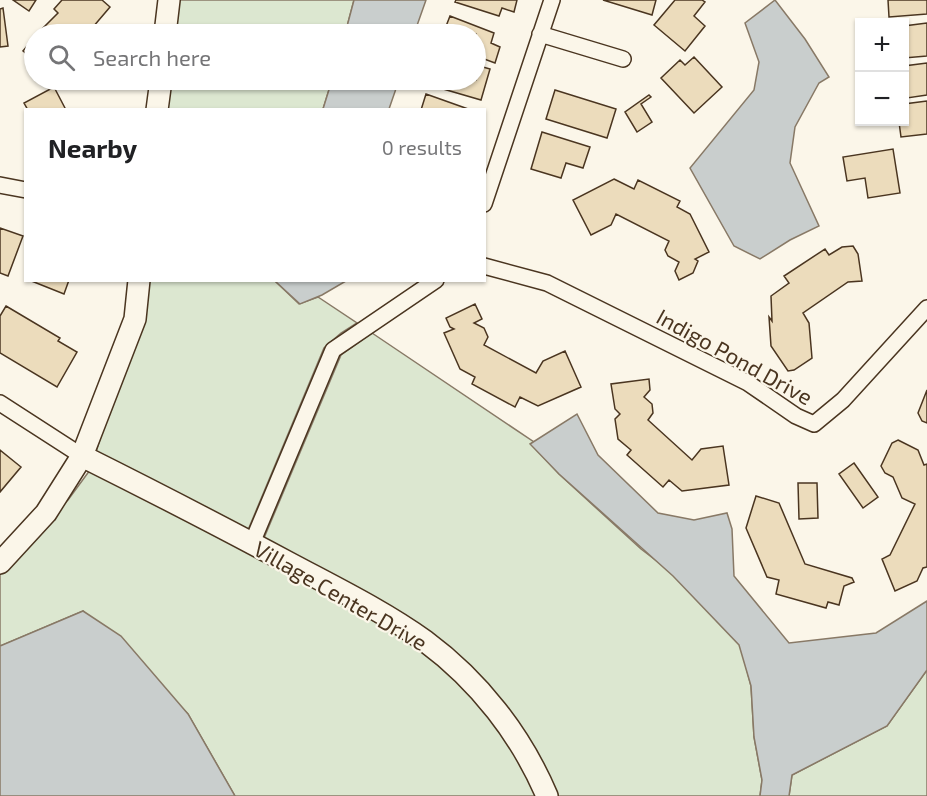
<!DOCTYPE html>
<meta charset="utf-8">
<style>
body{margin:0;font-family:"Exo 2",sans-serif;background:#f2f2f2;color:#202124}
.controls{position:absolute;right:18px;top:18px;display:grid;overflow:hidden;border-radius:0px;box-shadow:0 2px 4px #0004}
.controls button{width:54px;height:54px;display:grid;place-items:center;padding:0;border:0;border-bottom:2px solid #e0e0e0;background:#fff;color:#202124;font:30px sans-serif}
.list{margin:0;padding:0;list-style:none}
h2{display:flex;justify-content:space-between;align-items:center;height:78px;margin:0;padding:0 24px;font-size:26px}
h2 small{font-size:20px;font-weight:400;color:#757577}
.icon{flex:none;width:33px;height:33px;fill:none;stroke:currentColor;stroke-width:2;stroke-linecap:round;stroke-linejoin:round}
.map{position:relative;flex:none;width:927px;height:796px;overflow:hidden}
.search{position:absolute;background:#fff;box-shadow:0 2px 4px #0004;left:24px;top:24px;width:462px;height:66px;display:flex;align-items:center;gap:15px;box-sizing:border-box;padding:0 21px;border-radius:33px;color:#757577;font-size:22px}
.panel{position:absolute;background:#fff;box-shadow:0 2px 4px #0004;left:24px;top:108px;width:462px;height:174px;border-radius:0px}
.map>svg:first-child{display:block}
.green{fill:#dce7d0;stroke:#887966;stroke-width:1.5}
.water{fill:#c9cecd;stroke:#887966;stroke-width:1.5}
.building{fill:#ecdcbc;stroke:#4a3520;stroke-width:1.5}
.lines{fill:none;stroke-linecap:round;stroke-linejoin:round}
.street-casing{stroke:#4a3520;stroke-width:18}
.secondary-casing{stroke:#4a3520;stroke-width:24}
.street{stroke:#fbf6e9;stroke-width:15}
.secondary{stroke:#fbf6e9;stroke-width:21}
.labels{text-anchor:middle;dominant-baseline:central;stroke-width:4.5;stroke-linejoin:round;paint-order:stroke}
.street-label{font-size:22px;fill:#4a3520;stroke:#fbf6e9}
</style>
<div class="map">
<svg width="927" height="796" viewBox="0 0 927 796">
<rect width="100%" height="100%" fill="#fbf6e9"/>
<path class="green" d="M 178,0 L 354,0 L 345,34 L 174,34 Z
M 170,80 L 332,80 L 323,109 L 167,110 Z
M 149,281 L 275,281 L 299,304 L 318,297 L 357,323 L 341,333 L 324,348 L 248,530 L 96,452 Z
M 372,333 L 534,442 L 531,444 L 559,474 L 641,549 L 734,620 L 751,686 L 754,737 L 762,780 L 760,796 L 558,796 L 551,780 L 501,701 L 264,538 L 341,355 Z
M 90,470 C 165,508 239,546 312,586 C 366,616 419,644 463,687 C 495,718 518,757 537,796 L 235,796 L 188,714 L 83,611 L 0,646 L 0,574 L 58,509 L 68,500 Z
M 927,670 L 927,796 L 789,796 L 792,775 L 887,726 Z"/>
<path class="water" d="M 354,0 L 426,0 L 414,34 L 345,34 Z
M 775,0 L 805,39 L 829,77 L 819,83 L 795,127 L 790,163 L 819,226 L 790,240 L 760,259 L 734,246 L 690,168 L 754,90 L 759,62 L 745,23 Z
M 332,80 L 399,80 L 389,109 L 323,109 Z
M 275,281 L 346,281 L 322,295 L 300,304 Z
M 577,414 L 598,455 L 658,513 L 694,520 L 727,513 L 732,529 L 734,576 L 789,643 L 876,633 L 927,601 L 927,670 L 887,726 L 792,775 L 789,796 L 760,796 L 762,780 L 754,737 L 751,686 L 739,645 L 673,576 L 559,474 L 530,444 Z
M 83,611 L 121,636 L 188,714 L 235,796 L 0,796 L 0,646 Z"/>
<path class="building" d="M 13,0 L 36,0 L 29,11 Z
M 62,0 L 102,0 L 110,7 L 87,34 L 37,34 L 58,13 L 54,9 Z
M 456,0 L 517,0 L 514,12 L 502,8 L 499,16 L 455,2 Z
M 603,0 L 656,0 L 652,15 Z
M 675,0 L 702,0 L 705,2 L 694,16 L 705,26 L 685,51 L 654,25 Z
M 888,0 L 927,0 L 927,14 L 889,17 Z
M 3,8 L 8,46 L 0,47 L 0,9 Z
M 450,16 L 494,33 L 491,43 L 500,47 L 495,63 L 476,56 L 476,34 L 443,34 Z
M 927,23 L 927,56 L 904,58 L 904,26 Z
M 34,38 L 34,60 L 23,51 Z
M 694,57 L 722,87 L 694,113 L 661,78 L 680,60 L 685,65 Z
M 927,63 L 927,95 L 907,98 L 904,66 Z
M 476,65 L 490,69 L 481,100 L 426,84 L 428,80 L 476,80 Z
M 54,87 L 66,110 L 28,110 L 24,103 Z
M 555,90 L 616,109 L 607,138 L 546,119 Z
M 426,94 L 471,110 L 421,110 Z
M 649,95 L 651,97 L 641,104 L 652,122 L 637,132 L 625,112 Z
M 927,101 L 927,134 L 901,137 L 899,122 L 904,122 L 904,104 Z
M 542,132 L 590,147 L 583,168 L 566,163 L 561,178 L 531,169 Z
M 893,149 L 900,193 L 868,198 L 865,178 L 847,181 L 843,157 Z
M 614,179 L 634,189 L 638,180 L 680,201 L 677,207 L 690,214 L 709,252 L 695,259 L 698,261 L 693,273 L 679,280 L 675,271 L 679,262 L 668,256 L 665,250 L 669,241 L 616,214 L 611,225 L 591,235 L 573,200 Z
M 0,228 L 23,236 L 8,276 L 0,273 Z
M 853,246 L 858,254 L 862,281 L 848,282 L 803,313 L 809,323 L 812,358 L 794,370 L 788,371 L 771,346 L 769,317 L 772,321 L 771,296 L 789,283 L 784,276 L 825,249 L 829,255 L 842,247 Z
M 29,280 L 69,280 L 64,294 Z
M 475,304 L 482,319 L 474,323 L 484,328 L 488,337 L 484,345 L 536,373 L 543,361 L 565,351 L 581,387 L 538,406 L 520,397 L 515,407 L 472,384 L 475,377 L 460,369 L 444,333 L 454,329 L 450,327 L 446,318 Z
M 6,306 L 60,338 L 58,341 L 77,352 L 57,387 L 0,353 L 0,316 Z
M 649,379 L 650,390 L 644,397 L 652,404 L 653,413 L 648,420 L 692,460 L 701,449 L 723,446 L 729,485 L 682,491 L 669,480 L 663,487 L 627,455 L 631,450 L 618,439 L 615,419 L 620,414 L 615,409 L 611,384 Z
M 927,390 L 927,423 L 922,421 L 918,413 Z
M 898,440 L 918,450 L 924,465 L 927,464 L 927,567 L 923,568 L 917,581 L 895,591 L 882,559 L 890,555 L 915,504 L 902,498 L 893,477 L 885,473 L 881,466 L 892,443 Z
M 0,450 L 21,467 L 0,492 Z
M 854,463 L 878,497 L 863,508 L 839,474 Z
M 798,483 L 817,483 L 818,518 L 799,519 Z
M 756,496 L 779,503 L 805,564 L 852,578 L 854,582 L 844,586 L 839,605 L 828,602 L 826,608 L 776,594 L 779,580 L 767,577 L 746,528 Z"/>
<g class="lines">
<g class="street-casing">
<path id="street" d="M 540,34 L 623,59
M 0,185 L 26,190
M 484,204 L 552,0
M 484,266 L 547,283 L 748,383 L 796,416 L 814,424 L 843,400 L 927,308
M 0,403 L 82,456
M 252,543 L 333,350 L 436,280"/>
</g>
<g class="secondary-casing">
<path id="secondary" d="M 165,34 L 169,0
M 157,110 L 161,80
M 82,456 C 152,491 222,527 291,564 C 336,588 383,611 425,641 C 479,681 521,735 547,796
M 0,563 L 46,513 L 82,456 L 135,319 L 139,280"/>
</g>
<use href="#street" class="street"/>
<use href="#secondary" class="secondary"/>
</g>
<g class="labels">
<g class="street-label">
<text transform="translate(735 356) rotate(29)">Indigo Pond Drive</text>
<text transform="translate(341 595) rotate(30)">Village Center Drive</text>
</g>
</g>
</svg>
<div class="controls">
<button>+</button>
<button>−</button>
</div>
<div class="search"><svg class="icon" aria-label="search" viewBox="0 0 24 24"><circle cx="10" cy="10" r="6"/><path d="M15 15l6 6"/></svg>Search here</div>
<section class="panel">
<h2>Nearby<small>0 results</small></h2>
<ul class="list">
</ul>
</section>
</div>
